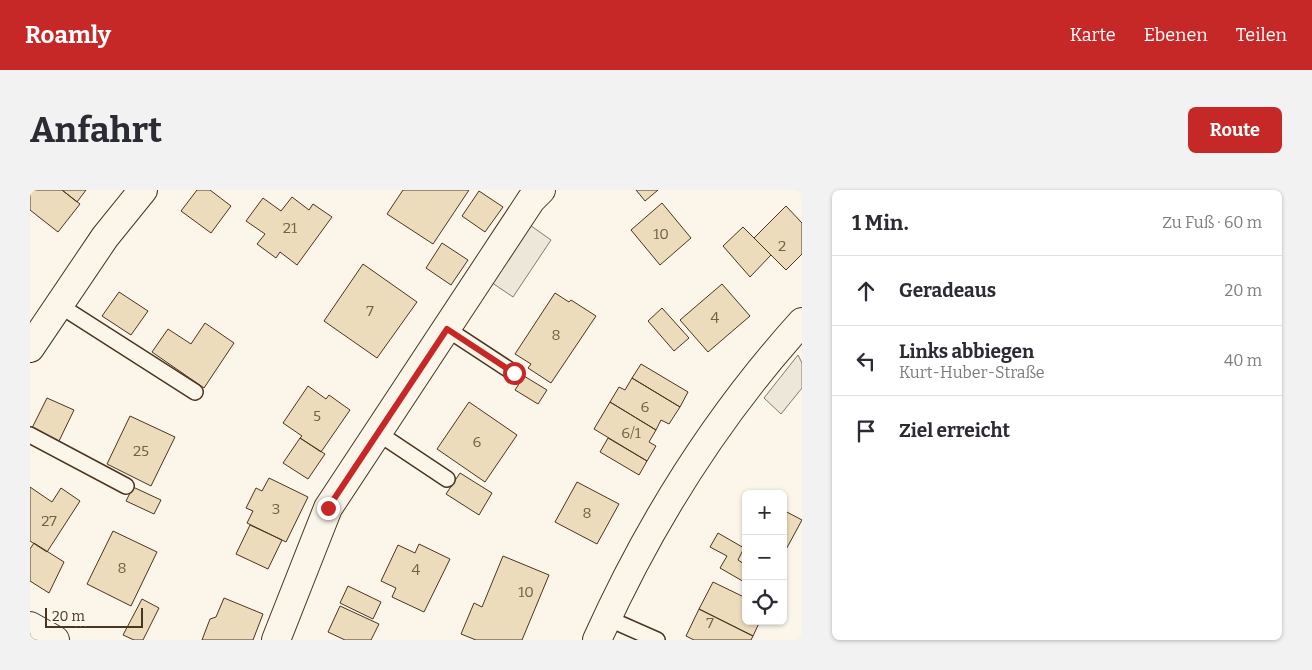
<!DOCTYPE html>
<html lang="de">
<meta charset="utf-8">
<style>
body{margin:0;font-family:Bitter,serif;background:#f2f2f3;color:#2b2b33}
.controls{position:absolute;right:15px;bottom:15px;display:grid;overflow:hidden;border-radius:8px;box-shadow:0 1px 4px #0004}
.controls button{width:45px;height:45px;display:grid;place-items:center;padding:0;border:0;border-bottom:1px solid #e1e1e2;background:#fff;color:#2b2b33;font:25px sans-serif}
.scale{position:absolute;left:15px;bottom:12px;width:98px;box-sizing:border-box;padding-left:5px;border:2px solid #4a3520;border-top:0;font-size:14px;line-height:18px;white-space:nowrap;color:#4a3520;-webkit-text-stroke:4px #fbf6e9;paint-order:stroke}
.stop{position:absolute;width:15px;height:15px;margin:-11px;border:4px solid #c62828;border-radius:50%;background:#fff}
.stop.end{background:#c62828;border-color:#fff;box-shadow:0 1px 5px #0008}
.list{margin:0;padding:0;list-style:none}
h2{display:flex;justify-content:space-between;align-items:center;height:65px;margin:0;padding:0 20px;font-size:21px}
h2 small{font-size:16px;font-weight:400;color:#7c7c81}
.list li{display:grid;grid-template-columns:32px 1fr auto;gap:15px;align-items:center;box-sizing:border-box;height:70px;padding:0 20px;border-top:1px solid #e1e1e2}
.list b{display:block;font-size:19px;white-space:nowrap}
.list p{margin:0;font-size:16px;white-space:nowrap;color:#7c7c81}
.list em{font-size:16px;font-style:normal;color:#7c7c81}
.icon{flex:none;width:28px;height:28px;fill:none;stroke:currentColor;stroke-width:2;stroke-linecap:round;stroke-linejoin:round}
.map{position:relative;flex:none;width:772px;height:450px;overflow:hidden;border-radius:8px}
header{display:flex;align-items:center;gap:30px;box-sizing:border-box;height:70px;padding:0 25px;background:#c62828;color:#fff}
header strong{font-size:24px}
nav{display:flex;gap:28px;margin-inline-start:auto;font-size:18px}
.intro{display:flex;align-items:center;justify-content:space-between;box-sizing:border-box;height:120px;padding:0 30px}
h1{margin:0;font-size:35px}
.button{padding:12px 22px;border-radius:8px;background:#c62828;color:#fff;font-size:18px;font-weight:700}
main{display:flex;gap:30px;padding:0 30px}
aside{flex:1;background:#fff;border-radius:8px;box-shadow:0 1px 4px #0004}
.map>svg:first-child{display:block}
.parking{fill:#ede7d9;stroke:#887966}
.building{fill:#ecdcbc;stroke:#4a3520}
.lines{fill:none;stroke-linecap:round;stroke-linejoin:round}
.service-casing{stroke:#4a3520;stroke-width:18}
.minor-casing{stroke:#4a3520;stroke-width:30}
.service{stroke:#fbf6e9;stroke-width:15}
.minor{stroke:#fbf6e9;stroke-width:28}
.route{stroke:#c62828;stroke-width:6}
.labels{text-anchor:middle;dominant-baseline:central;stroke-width:4;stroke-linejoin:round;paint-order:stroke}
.number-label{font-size:15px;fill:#725f47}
</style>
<header>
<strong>Roamly</strong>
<nav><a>Karte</a><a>Ebenen</a><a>Teilen</a></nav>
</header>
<div class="intro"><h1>Anfahrt</h1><a class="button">Route</a></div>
<main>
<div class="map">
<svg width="772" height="450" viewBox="0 0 772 450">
<rect width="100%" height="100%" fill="#fbf6e9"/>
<path class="parking" d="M 490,28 L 521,50 L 483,107 L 452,86 Z
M 768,165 L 772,173 L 772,198 L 751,224 L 734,208 Z"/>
<path class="building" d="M 0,0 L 32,0 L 50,14 L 28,42 L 0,20 Z
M 32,0 L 56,0 L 47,12 Z
M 167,0 L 180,0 L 201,16 L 181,43 L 151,21 Z
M 373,0 L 439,0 L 403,54 L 357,24 Z
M 606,0 L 628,0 L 615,11 Z
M 449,1 L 473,17 L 455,42 L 432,26 Z
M 262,7 L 279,20 L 283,14 L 302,27 L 267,75 L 250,62 L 246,68 L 227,54 L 235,44 L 216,31 L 233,8 L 251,21 Z
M 632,13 L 661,48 L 630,75 L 601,40 Z
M 756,16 L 772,33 L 772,64 L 756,80 L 724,48 Z
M 713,37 L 741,65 L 720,87 L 693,56 Z
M 412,53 L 438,70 L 421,95 L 396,78 Z
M 333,74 L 387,112 L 347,168 L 294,131 Z
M 692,94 L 720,126 L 678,162 L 650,130 Z
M 89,102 L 118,121 L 101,145 L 72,126 Z
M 525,103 L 539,112 L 541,110 L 566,126 L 521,193 L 498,178 L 501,174 L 485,164 Z
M 632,118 L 659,148 L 644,161 L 618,131 Z
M 175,133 L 204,153 L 174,198 L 122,162 L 138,139 L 161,154 Z
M 611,174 L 658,202 L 650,217 L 602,188 Z
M 494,186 L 517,200 L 508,214 L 485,200 Z
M 602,188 L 650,217 L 639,234 L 631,230 L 626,240 L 580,212 L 589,197 L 595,200 Z
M 278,196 L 296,209 L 299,205 L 320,220 L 291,262 L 270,248 L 272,246 L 253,233 Z
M 17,208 L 44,220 L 29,251 L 2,238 Z
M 439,212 L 487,245 L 455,292 L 407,259 Z
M 580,212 L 626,240 L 619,252 L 626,256 L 617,271 L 564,239 Z
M 100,226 L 145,247 L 121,296 L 77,274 Z
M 270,248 L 295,264 L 278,289 L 253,273 Z
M 578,248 L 617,271 L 609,285 L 570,262 Z
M 430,283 L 462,303 L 449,325 L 416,304 Z
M 239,288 L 278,307 L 256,352 L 217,333 L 223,321 L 216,318 L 226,298 L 232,301 Z
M 547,292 L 589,314 L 567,354 L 525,332 Z
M 0,297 L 22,312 L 31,298 L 50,311 L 17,362 L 0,351 Z
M 103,297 L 131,310 L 124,324 L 96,311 Z
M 753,320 L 772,330 L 753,365 Z
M 220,335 L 252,350 L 238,379 L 206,364 Z
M 83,341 L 127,362 L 101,416 L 57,394 Z
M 688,343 L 714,358 L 708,370 L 716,375 L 716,393 L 690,378 L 697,366 L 680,357 Z
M 4,353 L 34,372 L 19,403 L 0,391 L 0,359 Z
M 389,354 L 420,369 L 394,422 L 362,407 L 366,398 L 351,391 L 368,355 L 385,363 Z
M 473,366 L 519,385 L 492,450 L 446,450 L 431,444 L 444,413 L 452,417 Z
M 683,392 L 716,408 L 716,431 L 730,431 L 723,446 L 669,419 Z
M 318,396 L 351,412 L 343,429 L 310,413 Z
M 194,408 L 233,424 L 223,450 L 172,450 L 180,429 L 186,427 Z
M 112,409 L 129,418 L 113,450 L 104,450 L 93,445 Z
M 310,416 L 349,434 L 341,450 L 315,450 L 298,442 Z
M 669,419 L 723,446 L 721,450 L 664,450 L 656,446 Z"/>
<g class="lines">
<g class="service-casing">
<path id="service" d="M 29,115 L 165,202
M 417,139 L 484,183
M 348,243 L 417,289
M 0,245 L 96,296
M 577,428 L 627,450"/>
</g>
<g class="minor-casing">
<path id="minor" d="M 0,158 L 75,47 L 113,0
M 0,436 L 25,450
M 246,450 L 298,318 L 501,10 L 511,0
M 567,450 C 619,334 687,226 772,132"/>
</g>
<use href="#service" class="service"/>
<use href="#minor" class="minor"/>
</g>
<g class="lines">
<path class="route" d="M 298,318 L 417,139 L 484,183"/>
</g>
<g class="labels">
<g class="number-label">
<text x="260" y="38">21</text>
<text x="631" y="44">10</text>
<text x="752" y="56">2</text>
<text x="340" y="121">7</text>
<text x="685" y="128">4</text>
<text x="526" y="145">8</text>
<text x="615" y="217">6</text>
<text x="287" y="226">5</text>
<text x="601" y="243">6/1</text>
<text x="447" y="252">6</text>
<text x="111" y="261">25</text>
<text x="246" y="319">3</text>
<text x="557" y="323">8</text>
<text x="19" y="331">27</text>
<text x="92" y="378">8</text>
<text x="386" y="380">4</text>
<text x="496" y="402">10</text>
<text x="680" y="433">7</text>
</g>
</g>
</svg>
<div class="controls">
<button>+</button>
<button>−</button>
<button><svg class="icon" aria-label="locate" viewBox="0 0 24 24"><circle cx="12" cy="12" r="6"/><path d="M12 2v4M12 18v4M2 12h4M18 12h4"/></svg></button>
</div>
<div class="scale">20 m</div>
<div class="stop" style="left:484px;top:183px"></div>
<div class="stop end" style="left:298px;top:318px"></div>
</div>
<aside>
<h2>1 Min.<small>Zu Fuß · 60 m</small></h2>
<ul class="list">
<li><svg class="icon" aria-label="ahead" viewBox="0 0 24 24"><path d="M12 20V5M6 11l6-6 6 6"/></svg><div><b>Geradeaus</b></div><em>20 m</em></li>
<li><svg class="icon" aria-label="left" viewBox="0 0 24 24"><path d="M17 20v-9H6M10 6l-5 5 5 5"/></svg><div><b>Links abbiegen</b><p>Kurt-Huber-Straße</p></div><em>40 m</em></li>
<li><svg class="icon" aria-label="arrive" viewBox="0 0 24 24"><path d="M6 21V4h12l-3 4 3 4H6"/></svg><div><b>Ziel erreicht</b></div></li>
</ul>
</aside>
</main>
